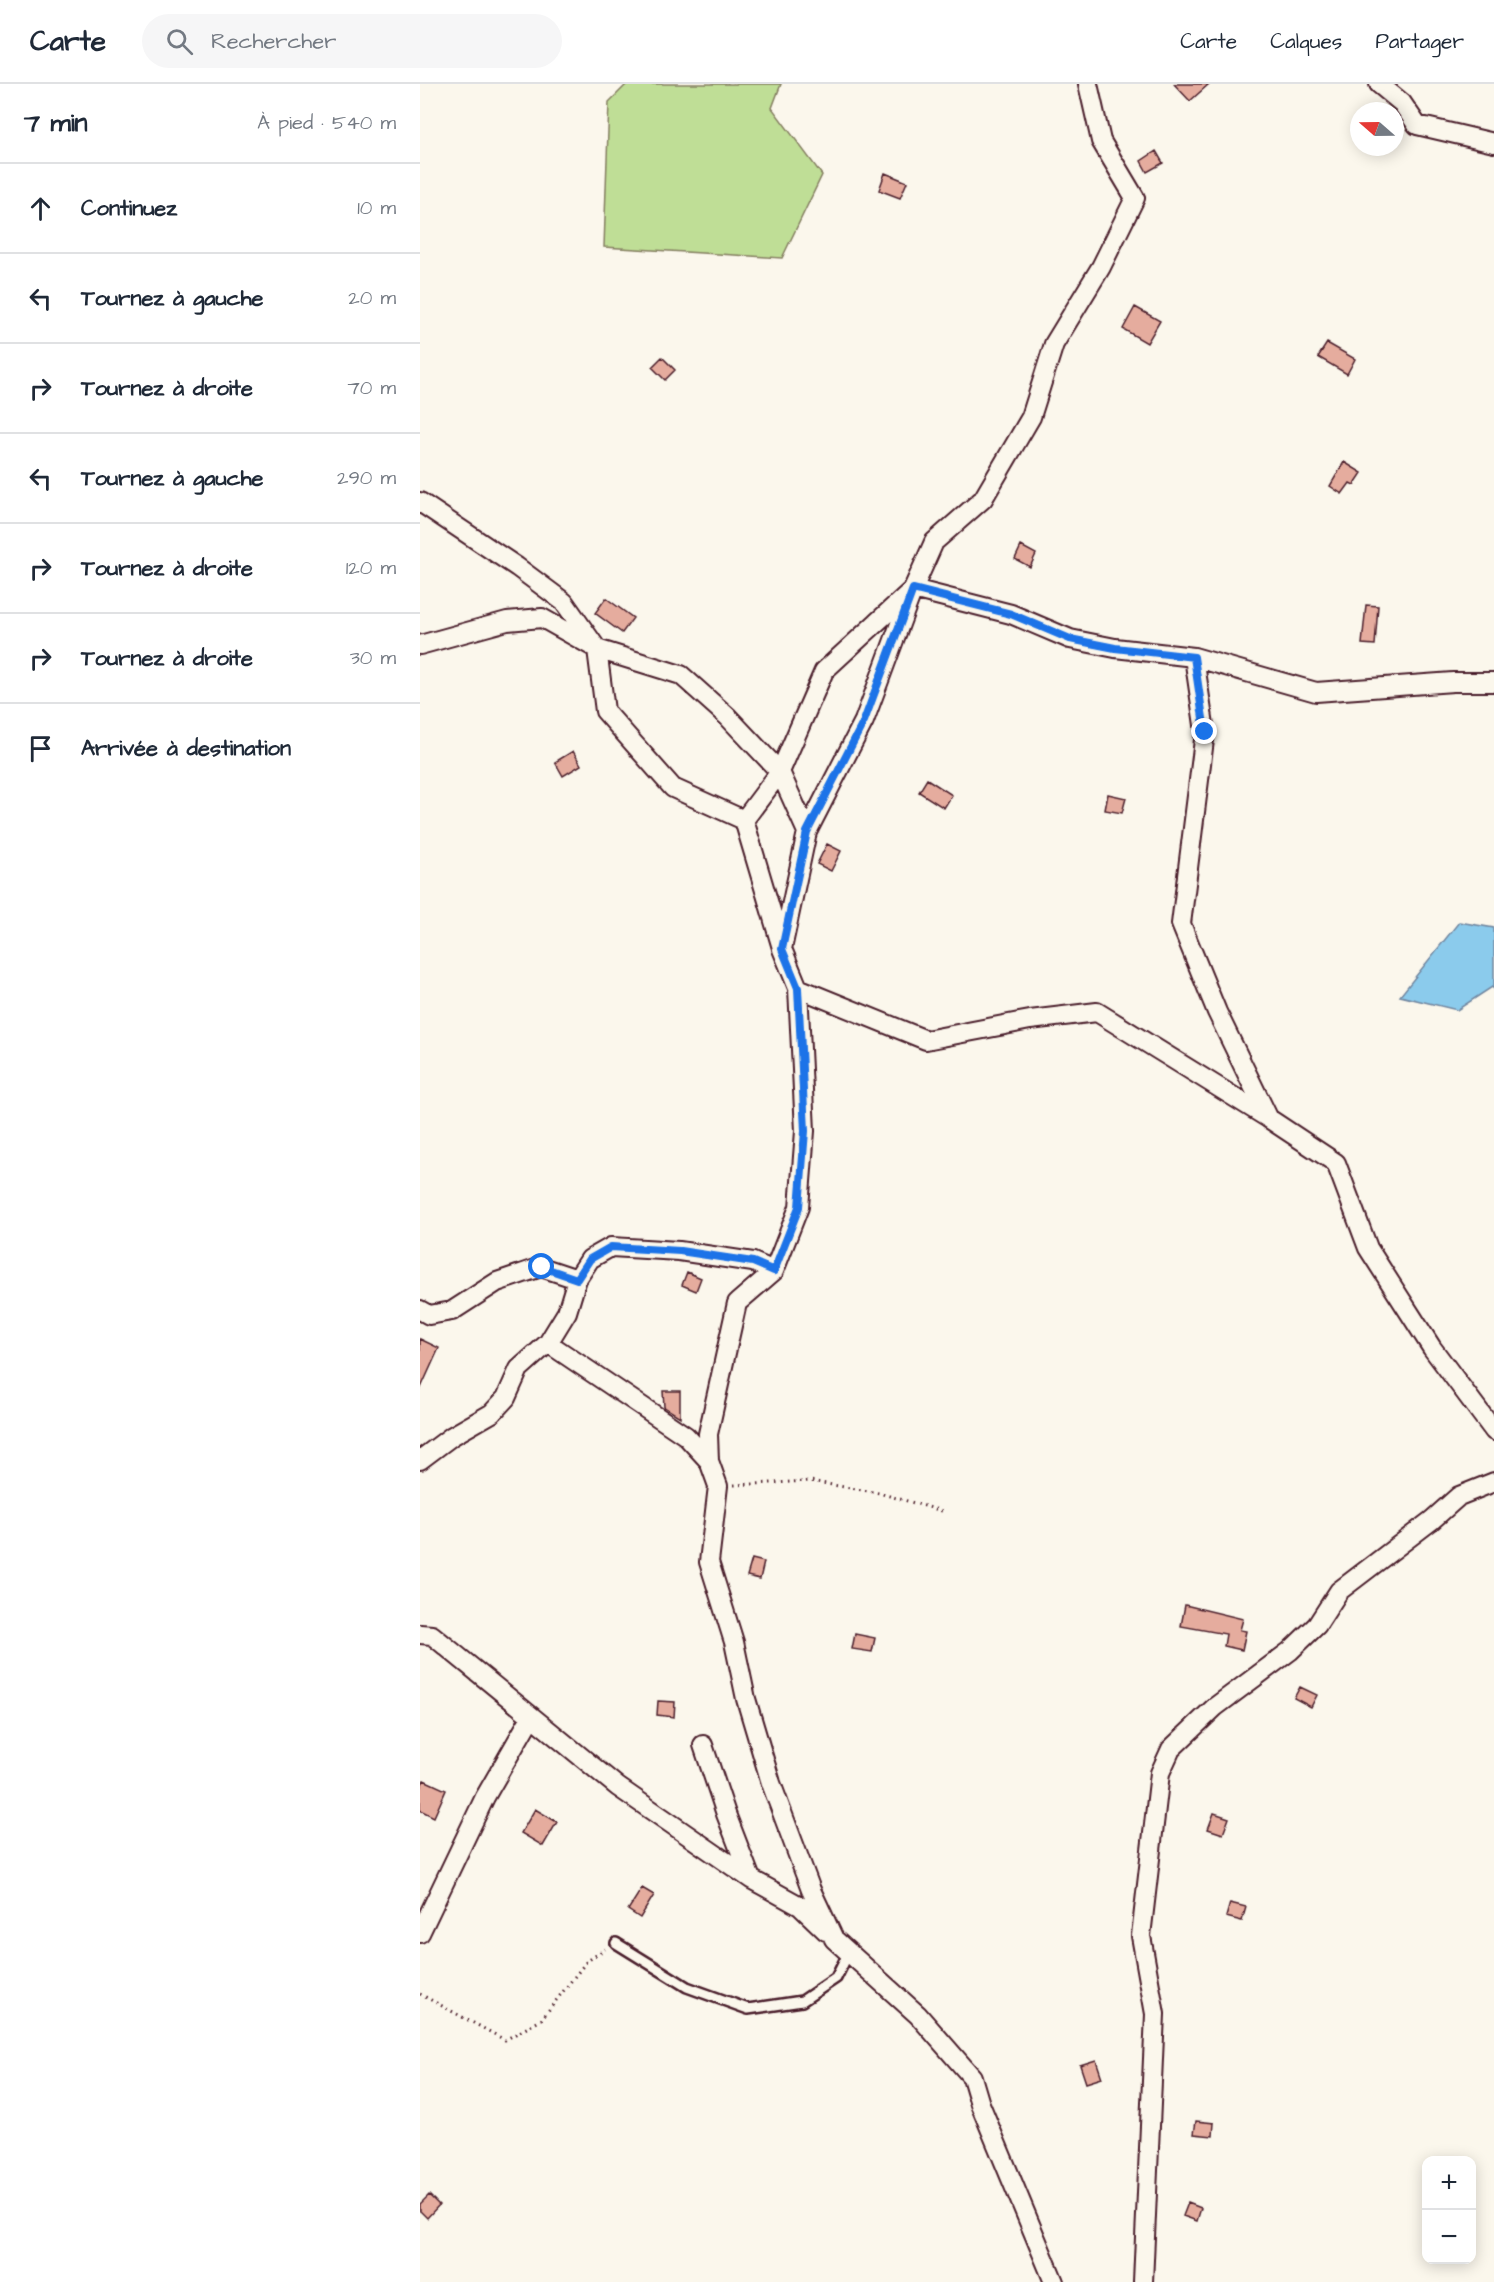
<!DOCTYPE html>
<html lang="fr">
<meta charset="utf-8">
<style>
body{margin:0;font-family:"Architects Daughter",sans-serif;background:#f6f6f7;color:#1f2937}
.controls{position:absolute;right:18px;bottom:18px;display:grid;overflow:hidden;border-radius:12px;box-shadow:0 3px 15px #0003}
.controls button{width:54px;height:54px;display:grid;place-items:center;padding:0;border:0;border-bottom:2px solid #e0e1e3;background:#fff;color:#1f2937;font:30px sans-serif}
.compass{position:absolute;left:930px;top:18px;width:54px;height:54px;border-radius:50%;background:#fff;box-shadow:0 3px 15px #0003;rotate:290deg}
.stop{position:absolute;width:18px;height:18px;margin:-14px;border:4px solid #1a73e8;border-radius:50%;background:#fff}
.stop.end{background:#1a73e8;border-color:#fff;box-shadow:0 2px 6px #0008}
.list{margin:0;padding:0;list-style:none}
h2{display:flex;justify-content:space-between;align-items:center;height:78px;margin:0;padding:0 24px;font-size:26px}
h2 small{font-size:20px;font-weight:400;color:#747a83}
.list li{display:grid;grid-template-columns:39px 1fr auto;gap:18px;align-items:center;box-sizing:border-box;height:90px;padding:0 24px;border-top:2px solid #e0e1e3}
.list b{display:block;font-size:22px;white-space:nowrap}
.list em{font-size:20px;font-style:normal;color:#747a83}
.icon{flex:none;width:33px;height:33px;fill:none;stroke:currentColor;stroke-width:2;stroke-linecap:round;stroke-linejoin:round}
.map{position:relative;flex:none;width:1074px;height:2198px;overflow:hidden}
header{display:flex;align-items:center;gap:36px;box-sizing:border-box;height:84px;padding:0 30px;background:#fff;border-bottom:2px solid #e0e1e3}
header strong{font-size:28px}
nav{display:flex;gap:33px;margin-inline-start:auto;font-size:21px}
.search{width:420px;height:54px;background:#f6f6f7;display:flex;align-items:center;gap:15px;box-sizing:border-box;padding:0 21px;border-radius:33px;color:#747a83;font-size:22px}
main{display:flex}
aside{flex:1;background:#fff}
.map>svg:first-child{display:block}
.green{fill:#bfde96;stroke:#847e60;stroke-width:1.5}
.water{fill:#8bcbec;stroke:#71869f;stroke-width:1.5}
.building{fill:#e5ac9e;stroke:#4a1f2b;stroke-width:1.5}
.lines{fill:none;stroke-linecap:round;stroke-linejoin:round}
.lane-casing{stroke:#4a1f2b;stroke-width:14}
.street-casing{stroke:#4a1f2b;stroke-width:22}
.path{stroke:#4a1f2b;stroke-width:3;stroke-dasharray:1.5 4.5;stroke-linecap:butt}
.lane{stroke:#fbf7ec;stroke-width:9}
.street{stroke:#fbf7ec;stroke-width:18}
.route{stroke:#1a73e8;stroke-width:8}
</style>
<header>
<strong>Carte</strong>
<div class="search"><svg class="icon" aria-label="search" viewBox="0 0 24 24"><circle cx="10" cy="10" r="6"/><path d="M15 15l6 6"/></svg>Rechercher</div>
<nav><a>Carte</a><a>Calques</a><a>Partager</a></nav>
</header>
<main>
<aside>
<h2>7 min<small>À pied · 540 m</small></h2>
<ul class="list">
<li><svg class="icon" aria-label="ahead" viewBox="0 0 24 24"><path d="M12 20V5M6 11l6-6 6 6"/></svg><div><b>Continuez</b></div><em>10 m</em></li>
<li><svg class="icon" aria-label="left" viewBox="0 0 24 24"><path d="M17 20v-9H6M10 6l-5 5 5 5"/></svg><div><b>Tournez à gauche</b></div><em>20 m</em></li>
<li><svg class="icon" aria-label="right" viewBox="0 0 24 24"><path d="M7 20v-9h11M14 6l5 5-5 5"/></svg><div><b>Tournez à droite</b></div><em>70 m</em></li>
<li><svg class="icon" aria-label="left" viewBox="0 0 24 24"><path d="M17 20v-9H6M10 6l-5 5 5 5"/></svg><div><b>Tournez à gauche</b></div><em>290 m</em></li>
<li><svg class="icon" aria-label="right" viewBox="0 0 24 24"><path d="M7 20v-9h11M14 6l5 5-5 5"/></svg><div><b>Tournez à droite</b></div><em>120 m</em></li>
<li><svg class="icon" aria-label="right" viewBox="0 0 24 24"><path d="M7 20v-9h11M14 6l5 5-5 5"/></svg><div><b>Tournez à droite</b></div><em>30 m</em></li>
<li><svg class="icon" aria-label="arrive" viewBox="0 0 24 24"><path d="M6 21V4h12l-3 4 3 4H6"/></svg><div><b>Arrivée à destination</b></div></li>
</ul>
</aside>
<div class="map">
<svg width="1074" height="2198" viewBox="0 0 1074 2198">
<rect width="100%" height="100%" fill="#fbf7ec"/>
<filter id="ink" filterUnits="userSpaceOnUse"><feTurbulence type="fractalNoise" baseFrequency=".0167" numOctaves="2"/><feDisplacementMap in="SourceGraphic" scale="12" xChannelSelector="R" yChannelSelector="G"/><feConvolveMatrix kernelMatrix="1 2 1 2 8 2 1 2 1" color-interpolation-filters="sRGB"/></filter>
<g filter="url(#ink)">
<path class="green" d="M 207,0 L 361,0 L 352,24 L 402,91 L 362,174 L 184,163 L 189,18 Z"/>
<path class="water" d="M 1039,838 L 1074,844 L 1074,905 L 1072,903 L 1037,926 L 980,912 Z"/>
<path class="building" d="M 754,0 L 789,0 L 770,17 Z
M 736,67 L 743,79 L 727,88 L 721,77 Z
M 465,89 L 487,98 L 480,114 L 459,106 Z
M 715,223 L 740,237 L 727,259 L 703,245 Z
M 907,259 L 935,275 L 927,290 L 898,273 Z
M 242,273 L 255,286 L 245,296 L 232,283 Z
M 924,378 L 942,389 L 934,401 L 930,399 L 922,410 L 910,402 Z
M 601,462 L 616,470 L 610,483 L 595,475 Z
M 186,514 L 213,534 L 202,549 L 175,529 Z
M 946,521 L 958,522 L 955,561 L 942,560 Z
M 153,667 L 161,681 L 143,692 L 135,678 Z
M 507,695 L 532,711 L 524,724 L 499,708 Z
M 688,710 L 706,714 L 702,729 L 685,726 Z
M 407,760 L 421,767 L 411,787 L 397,780 Z
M 267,1188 L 281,1194 L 276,1207 L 262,1201 Z
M 0,1255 L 19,1264 L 0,1306 Z
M 243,1307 L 260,1307 L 260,1333 L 244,1323 Z
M 332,1475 L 344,1478 L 340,1495 L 327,1492 Z
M 765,1521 L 823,1535 L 820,1546 L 826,1547 L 822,1566 L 804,1562 L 806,1550 L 761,1542 Z
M 435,1550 L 455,1554 L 452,1568 L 432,1565 Z
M 880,1603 L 897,1611 L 891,1623 L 874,1614 Z
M 238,1617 L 255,1618 L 254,1633 L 237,1631 Z
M 4,1696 L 26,1706 L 14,1733 L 0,1726 L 0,1704 Z
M 115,1725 L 137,1738 L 123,1762 L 101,1749 Z
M 794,1729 L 809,1734 L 803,1750 L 788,1745 Z
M 222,1804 L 234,1811 L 220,1834 L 208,1826 Z
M 810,1819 L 826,1823 L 822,1837 L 806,1833 Z
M 676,1976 L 682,1994 L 666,1999 L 660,1981 Z
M 776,2037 L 794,2039 L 793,2052 L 774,2050 Z
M 9,2111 L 19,2121 L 7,2134 L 0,2127 L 0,2120 Z
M 768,2119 L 781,2124 L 777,2137 L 763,2132 Z"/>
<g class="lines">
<g class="lane-casing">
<path id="lane" d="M 196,1859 L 267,1903 L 328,1925 L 382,1917 L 416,1894 L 429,1868"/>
</g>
<g class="street-casing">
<path id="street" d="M 959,0 L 982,19 L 997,41 L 1074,59
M 0,418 L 97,483 L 144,518 L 177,565 L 261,591 L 308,633 L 360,688 L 387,748
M 0,561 L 87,537 L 122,534 L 177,565 L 185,627 L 253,704 L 324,736 L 362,864
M 774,573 L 785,648 L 761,840 L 797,928 L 848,1033
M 324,736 L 360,688 L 404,587 L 493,505 L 591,530 L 650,555 L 695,564 L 774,573 L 896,608 L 1033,598 L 1074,598
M 378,904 L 506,956 L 610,936 L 677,928 L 848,1034 L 916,1079 L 948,1164 L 1012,1264 L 1074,1347
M 0,1226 L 9,1231 L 32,1227 L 77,1198 L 121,1183 L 157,1195
M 0,1376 L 32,1352 L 72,1329 L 86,1314 L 99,1285 L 128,1259
M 289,1377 L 266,1352 L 128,1259 L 147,1228 L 157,1195 L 170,1175 L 191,1163 L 259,1167 L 333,1178 L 354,1187
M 0,1550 L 12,1551 L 198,1703 L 331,1795
M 283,1661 L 306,1730 L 331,1795 L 380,1822 L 406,1847
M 0,1849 L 65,1713 L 111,1633
M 634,2198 L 560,2020 L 552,1993 L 498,1931 L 414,1855 L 391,1806 L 351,1699 L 326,1615 L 314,1558 L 289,1478 L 298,1402 L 289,1377 L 288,1350 L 317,1219 L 354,1187 L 379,1123 L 385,1047 L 378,904 L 362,865 L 387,748 L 444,637 L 493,505 L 514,458 L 563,415 L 611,333 L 634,260 L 681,183 L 715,114 L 681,57 L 668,0
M 723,2198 L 735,1930 L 721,1852 L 740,1689 L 751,1665 L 795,1623 L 870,1567 L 897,1541 L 919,1507 L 1012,1436 L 1039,1412 L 1074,1398"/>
</g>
<path class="path" d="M 314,1401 L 390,1397 L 459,1409 L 522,1427
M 0,1910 L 85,1956 L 121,1936 L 166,1878 L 185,1865"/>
<use href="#lane" class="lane"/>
<use href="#street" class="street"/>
</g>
</g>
<g class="lines" filter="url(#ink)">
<path class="route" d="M 122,1183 L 157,1195 L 170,1175 L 191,1163 L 260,1167 L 333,1178 L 354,1187 L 379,1123 L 385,1047 L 378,904 L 362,865 L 387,748 L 444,637 L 493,505 L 591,530 L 650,555 L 695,564 L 774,573 L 785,648"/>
</g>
</svg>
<div class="controls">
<button>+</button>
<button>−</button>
</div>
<svg class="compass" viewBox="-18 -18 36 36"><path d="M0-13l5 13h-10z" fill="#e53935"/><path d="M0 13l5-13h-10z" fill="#747a83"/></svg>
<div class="stop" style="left:122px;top:1183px"></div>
<div class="stop end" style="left:785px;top:648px"></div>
</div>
</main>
